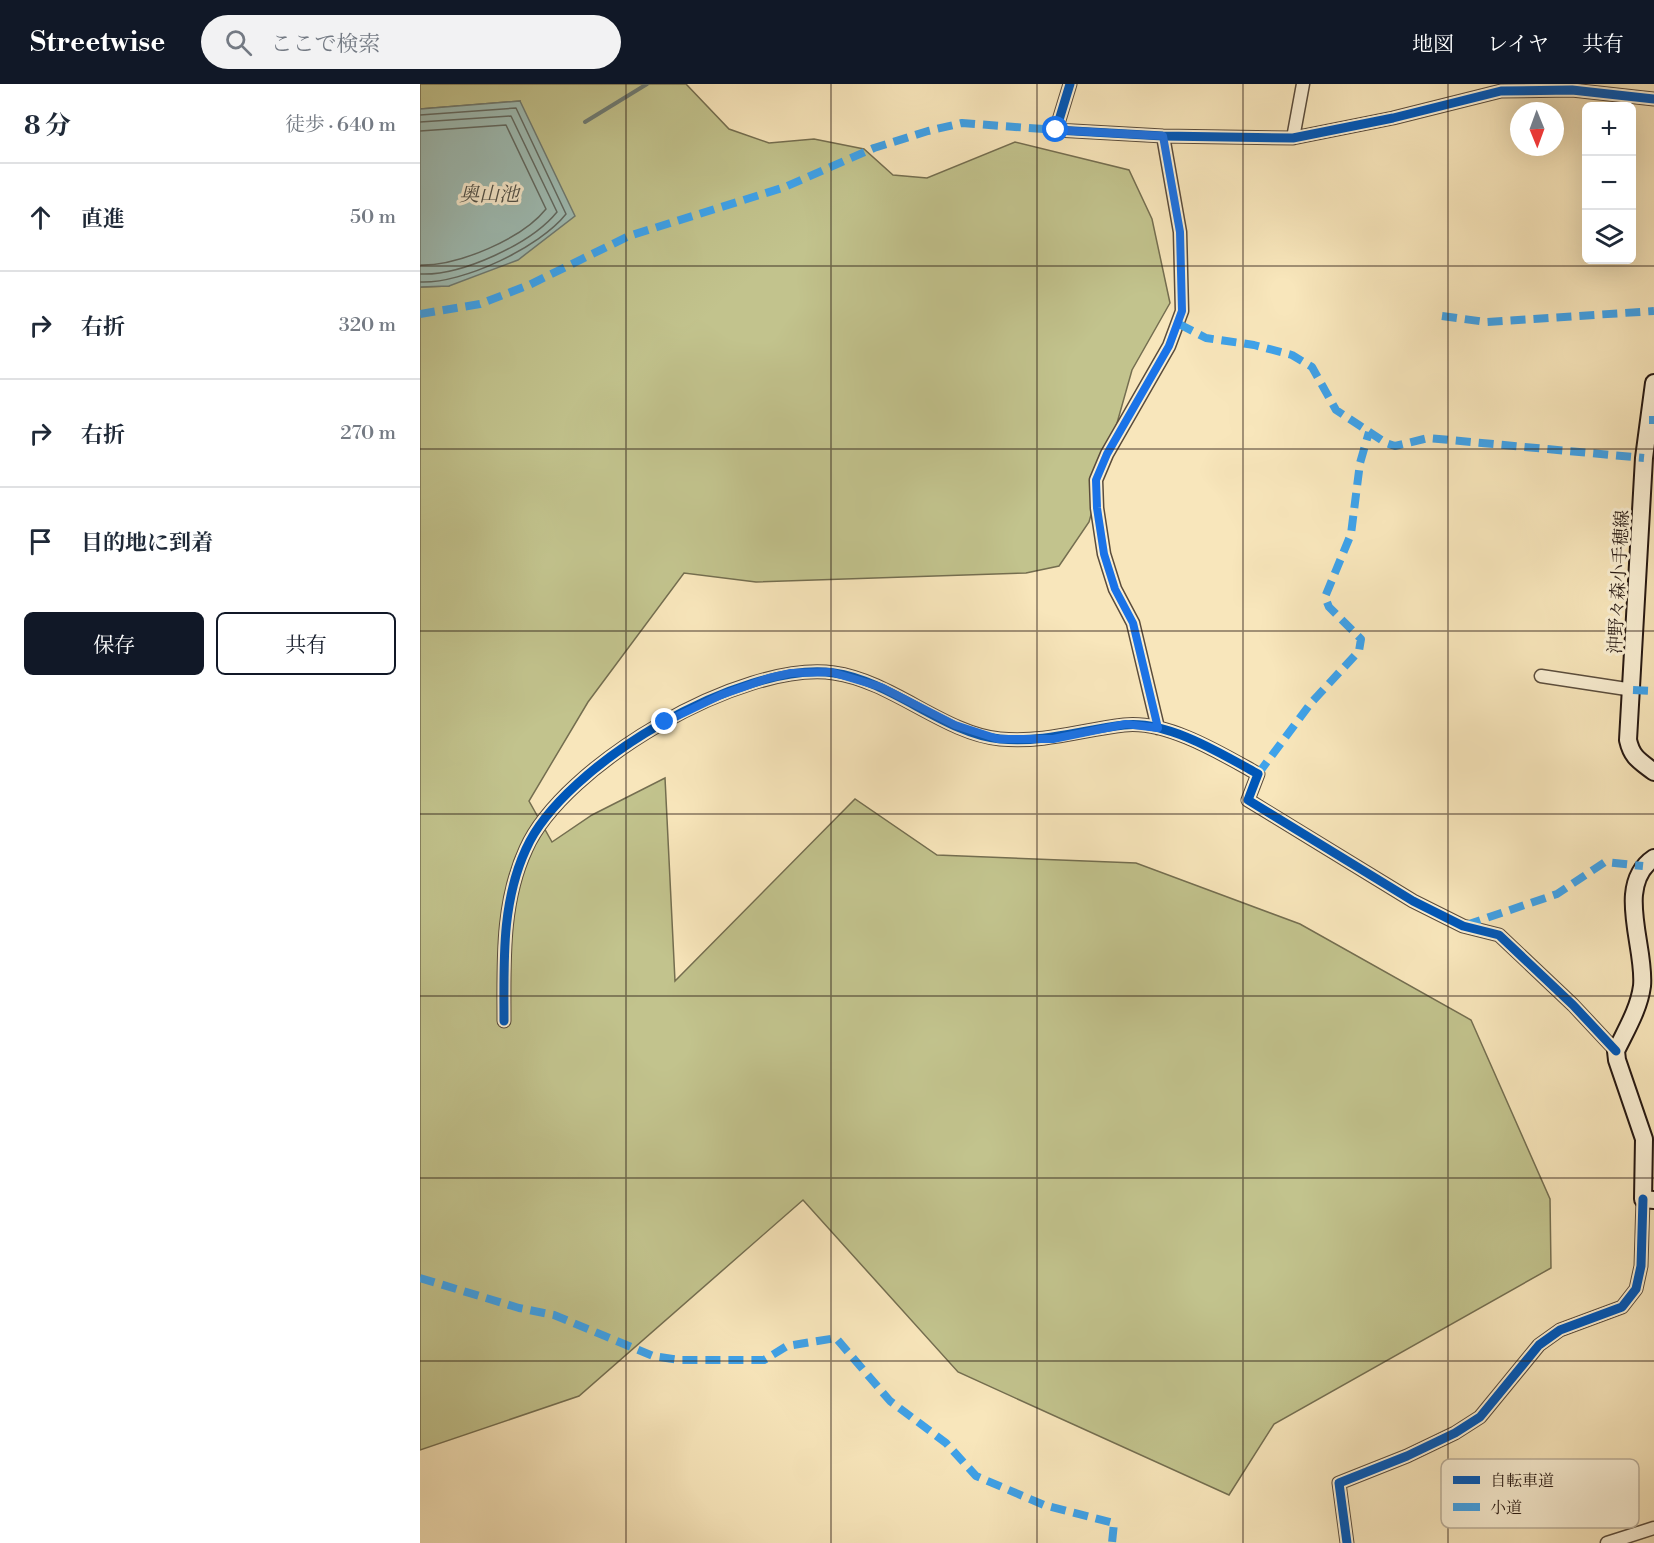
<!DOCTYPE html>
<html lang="ja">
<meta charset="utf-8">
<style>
body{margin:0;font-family:"Libre Bodoni","Noto Serif JP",serif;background:#f2f2f3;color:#1f2937}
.controls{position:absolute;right:18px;top:18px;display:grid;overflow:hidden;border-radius:9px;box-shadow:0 6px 24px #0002}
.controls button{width:54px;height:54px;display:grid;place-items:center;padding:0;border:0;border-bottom:2px solid #e0e1e3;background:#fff;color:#1f2937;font:30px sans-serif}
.compass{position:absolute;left:1090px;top:18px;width:54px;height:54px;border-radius:50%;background:#fff;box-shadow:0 6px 24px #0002;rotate:179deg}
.stop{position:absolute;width:18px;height:18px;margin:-14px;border:4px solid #1a73e8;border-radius:50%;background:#fff}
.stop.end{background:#1a73e8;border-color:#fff;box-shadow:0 2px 6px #0008}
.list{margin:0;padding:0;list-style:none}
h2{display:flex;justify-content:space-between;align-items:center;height:78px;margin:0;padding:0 24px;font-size:26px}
h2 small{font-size:20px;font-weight:400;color:#747a83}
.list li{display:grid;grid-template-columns:39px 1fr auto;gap:18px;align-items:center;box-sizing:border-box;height:108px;padding:0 24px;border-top:2px solid #e0e1e3}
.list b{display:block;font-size:22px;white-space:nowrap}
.list em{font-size:20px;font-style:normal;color:#747a83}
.actions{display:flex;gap:12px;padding:18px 24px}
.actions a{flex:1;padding:14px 0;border:2px solid #111827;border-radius:9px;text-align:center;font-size:21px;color:#111827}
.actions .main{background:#111827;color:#fff}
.icon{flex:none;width:33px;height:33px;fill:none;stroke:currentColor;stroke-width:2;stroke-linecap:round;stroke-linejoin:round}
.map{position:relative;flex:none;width:1234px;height:1459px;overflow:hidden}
header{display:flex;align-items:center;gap:36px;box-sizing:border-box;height:84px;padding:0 30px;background:#111827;color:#fff}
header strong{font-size:28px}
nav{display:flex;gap:33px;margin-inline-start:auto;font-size:21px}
.search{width:420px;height:54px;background:#f2f2f3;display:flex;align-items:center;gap:15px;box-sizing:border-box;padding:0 21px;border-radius:33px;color:#747a83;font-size:22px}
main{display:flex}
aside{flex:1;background:#fff}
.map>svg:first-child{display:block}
.green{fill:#c2c38d;stroke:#746e50;stroke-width:1.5}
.water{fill:#9fbeb6;stroke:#6f7c74;stroke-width:1.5}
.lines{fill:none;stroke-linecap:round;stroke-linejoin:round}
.shore{stroke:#626b64;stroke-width:1.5}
.stream{stroke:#6f7c74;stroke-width:4}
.street-casing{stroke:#5a4c3c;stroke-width:15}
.secondary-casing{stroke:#261812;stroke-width:20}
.street{stroke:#faefd3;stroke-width:12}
.secondary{stroke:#faefd3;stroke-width:16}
.quiet{stroke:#3ea2ea;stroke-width:8;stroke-dasharray:15 8;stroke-linecap:butt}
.cycleway-casing{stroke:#faefd3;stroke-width:13}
.cycleway{stroke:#0057b8;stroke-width:9}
.route{stroke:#1a73e8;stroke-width:8}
.grid{fill:none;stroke:#261812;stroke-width:1.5;stroke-opacity:0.55}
.labels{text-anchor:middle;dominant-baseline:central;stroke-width:6;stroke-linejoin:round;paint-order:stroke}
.street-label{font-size:18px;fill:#261812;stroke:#faefd3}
.water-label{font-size:20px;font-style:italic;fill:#50524b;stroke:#faefd3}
.key{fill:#faefd3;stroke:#baae99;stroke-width:1.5}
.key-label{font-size:16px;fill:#261812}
</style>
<header>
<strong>Streetwise</strong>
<div class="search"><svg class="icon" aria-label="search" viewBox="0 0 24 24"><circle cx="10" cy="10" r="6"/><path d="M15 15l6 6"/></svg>ここで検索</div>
<nav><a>地図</a><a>レイヤ</a><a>共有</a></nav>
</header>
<main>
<aside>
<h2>8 分<small>徒歩 · 640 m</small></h2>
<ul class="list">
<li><svg class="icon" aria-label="ahead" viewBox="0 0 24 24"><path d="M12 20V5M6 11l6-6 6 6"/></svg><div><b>直進</b></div><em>50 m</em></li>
<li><svg class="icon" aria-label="right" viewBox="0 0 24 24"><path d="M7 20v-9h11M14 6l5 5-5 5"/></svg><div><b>右折</b></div><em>320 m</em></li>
<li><svg class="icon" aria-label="right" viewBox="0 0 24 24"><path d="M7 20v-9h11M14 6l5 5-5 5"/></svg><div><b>右折</b></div><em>270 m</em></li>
<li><svg class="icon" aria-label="arrive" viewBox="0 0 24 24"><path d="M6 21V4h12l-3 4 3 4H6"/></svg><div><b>目的地に到着</b></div></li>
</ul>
<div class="actions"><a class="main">保存</a><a>共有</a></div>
</aside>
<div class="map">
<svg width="1234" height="1459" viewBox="0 0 1234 1459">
<rect width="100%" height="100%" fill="#f8e6bb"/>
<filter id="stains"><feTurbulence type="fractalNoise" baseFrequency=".00333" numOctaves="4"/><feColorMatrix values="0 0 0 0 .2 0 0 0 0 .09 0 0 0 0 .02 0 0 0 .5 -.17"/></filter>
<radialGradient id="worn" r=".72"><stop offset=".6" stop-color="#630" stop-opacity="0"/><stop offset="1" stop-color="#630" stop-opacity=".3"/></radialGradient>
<path class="green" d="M 0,0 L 266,0 L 309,45 L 349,59 L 394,55 L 444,65 L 473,91 L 507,94 L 595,58 L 709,86 L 732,135 L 750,219 L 712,286 L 669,438 L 639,482 L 606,489 L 336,498 L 264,489 L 168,618 L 109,717 L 132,758 L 172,731 L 245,694 L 255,897 L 435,715 L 517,771 L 716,779 L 880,840 L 1051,936 L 1130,1115 L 1131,1184 L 854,1340 L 809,1411 L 538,1288 L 383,1116 L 159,1312 L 0,1366 L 0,203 L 29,202 L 100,17 L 0,25 Z"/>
<path class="water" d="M 100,17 L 155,132 L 98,176 L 29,202 L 0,203 L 0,25 Z"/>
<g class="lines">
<path class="shore" d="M 0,31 L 96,24 L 146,130 C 120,163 43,200 0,198
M 0,38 L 91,32 L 137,128 C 111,160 41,192 0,190
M 0,47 L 86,41 L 126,125 C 102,155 38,182 0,181"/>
<path class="stream" d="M 165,38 L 227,0"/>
<g class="street-casing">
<path id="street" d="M 650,0 L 636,46 L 743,52 L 873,54 L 973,34 L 1081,7 L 1152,6 L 1234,15
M 873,54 L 883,0
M 1121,592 L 1213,606
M 738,644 L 713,539 L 695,505 L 684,470 L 677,424 L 676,396 L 687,370 L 749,262 L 762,227 L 760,148 L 743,52
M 84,937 C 84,879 81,819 106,765 C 143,681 322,576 414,589 C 472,597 525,650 580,655 C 626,659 661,646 704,641 C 747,636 802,670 838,690 L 828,716 L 993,817 L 1043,842 L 1079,851 L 1153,921 L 1196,967
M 927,1459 L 919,1399 L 987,1372 L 1035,1349 L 1060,1333 L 1119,1261 L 1140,1246 L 1202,1223 L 1216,1205 L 1221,1182 L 1223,1115
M 1187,1459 L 1234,1444"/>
</g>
<g class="secondary-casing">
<path id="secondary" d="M 1234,299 L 1224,374 L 1208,656 C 1212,674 1220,677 1234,688
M 1234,774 C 1194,801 1226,863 1222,902 C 1219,925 1206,946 1196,967 L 1197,976 L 1224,1055 L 1223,1115 L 1234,1116"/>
</g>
<use href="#street" class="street"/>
<use href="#secondary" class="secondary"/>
<path class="quiet" d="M 0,230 L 60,220 L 109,201 L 209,152 L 365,103 L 454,64 L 508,47 L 542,39 L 636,46
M 1022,232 L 1066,238 L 1234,227
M 759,240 L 786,254 L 834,261 L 872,271 L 892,283 L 916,326 L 966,359 L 975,362 L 1008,354 L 1224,374
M 1229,336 L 1234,336
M 1213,606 L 1234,607
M 838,690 L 891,619 L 939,567 L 941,555 L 909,523 L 905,513 L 931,450 L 940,379 L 949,348
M 1046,841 L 1137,810 L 1185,778 L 1223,782
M 0,1194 L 99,1224 L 134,1231 L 233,1272 L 260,1276 L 344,1276 L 367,1262 L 416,1254 L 470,1317 L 526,1359 L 556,1392 L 624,1421 L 694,1439 L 692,1459"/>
<g class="cycleway-casing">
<path id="cycleway" d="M 650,0 L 636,46 L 743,52 L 873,54 L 973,34 L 1081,7 L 1152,6 L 1234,15
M 84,937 C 84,879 81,819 106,765 C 143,681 322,576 414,589 C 472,597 525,650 580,655 C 626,659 661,646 704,641 C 747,636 802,670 838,690 L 828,716 L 993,817 L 1043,842 L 1079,851 L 1153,921 L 1196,967
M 927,1459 L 919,1399 L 987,1372 L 1035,1349 L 1060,1333 L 1119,1261 L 1140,1246 L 1202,1223 L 1216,1205 L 1221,1182 L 1223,1115"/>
</g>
<use href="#cycleway" class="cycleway"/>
</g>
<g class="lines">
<path class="route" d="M 245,638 L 301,611 L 349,594 L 371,589 L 411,588 L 461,603 L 535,641 L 578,655 L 633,655 L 706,640 L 738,644 L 713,539 L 695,505 L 684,470 L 677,424 L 676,396 L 687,370 L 749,262 L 762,227 L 760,148 L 743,52 L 636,46"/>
</g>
<path class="grid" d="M 206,0 L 206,1459M 411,0 L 411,1459M 617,0 L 617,1459M 823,0 L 823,1459M 1028,0 L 1028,1459M 0,182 L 1234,182M 0,365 L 1234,365M 0,547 L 1234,547M 0,730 L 1234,730M 0,912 L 1234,912M 0,1094 L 1234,1094M 0,1277 L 1234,1277"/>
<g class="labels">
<g class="street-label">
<text transform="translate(1199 498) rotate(-87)">沖野々森小手穂線</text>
</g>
<g class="water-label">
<text x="69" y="111">奥山池</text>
</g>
</g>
<rect x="1021" y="1375" width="198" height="69" rx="9" class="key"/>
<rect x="1033" y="1392" width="27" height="8" fill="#0057b8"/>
<rect x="1033" y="1419" width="27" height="8" fill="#3ea2ea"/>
<g class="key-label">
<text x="1070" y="1402">自転車道</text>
<text x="1070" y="1429">小道</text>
</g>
<rect width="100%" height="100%" filter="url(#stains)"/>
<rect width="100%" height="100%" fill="url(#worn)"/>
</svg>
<div class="controls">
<button>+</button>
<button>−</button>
<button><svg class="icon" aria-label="layers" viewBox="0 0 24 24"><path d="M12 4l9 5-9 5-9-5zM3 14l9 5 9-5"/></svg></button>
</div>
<svg class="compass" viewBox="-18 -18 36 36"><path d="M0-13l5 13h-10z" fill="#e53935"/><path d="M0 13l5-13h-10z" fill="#747a83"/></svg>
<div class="stop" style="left:636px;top:46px"></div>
<div class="stop end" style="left:245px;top:638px"></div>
</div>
</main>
